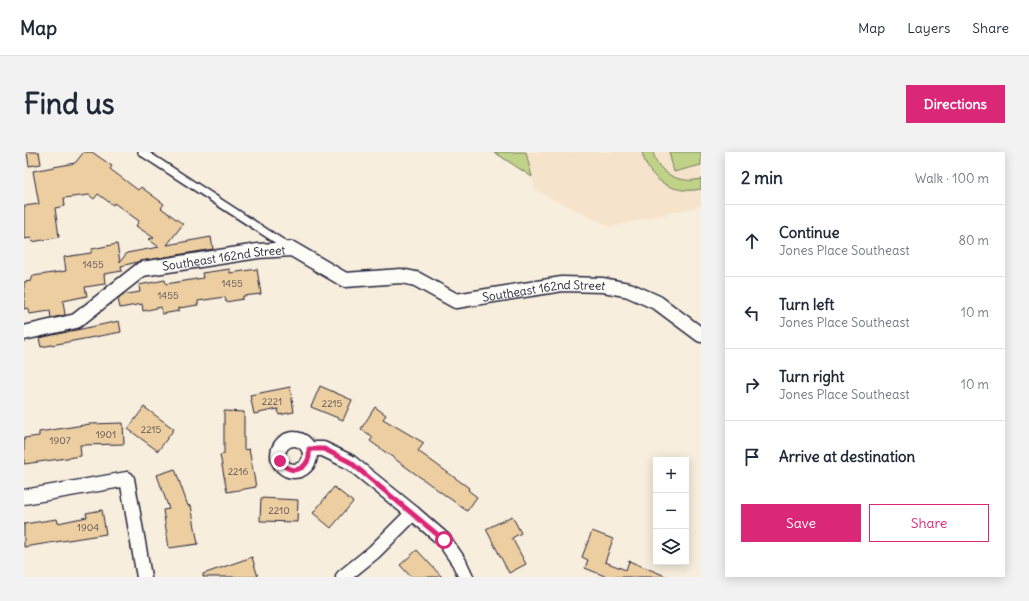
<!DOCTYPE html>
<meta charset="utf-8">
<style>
body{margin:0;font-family:Delius,sans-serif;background:#f2f2f3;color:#1f2937}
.controls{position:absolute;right:12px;bottom:12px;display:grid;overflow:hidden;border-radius:0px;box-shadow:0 2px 10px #0003}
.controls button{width:36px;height:36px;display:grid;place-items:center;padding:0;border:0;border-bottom:1px solid #e0e1e3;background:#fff;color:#1f2937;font:20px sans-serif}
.stop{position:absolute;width:12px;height:12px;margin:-9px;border:3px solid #db2777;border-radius:50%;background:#fff}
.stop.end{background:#db2777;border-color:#fff;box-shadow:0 1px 4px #0008}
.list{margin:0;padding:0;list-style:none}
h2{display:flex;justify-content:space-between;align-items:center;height:52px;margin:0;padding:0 16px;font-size:17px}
h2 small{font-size:13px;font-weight:400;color:#747a83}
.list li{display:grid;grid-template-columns:26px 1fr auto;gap:12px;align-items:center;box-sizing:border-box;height:72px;padding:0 16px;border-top:1px solid #e0e1e3}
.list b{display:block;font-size:15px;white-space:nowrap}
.list p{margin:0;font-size:13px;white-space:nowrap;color:#747a83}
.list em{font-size:13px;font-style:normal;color:#747a83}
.actions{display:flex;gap:8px;padding:12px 16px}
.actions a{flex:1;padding:9px 0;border:1px solid #db2777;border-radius:0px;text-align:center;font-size:14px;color:#db2777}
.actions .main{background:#db2777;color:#fff}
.icon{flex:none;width:22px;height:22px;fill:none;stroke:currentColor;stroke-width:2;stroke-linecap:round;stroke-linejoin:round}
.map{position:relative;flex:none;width:677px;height:425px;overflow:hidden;border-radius:0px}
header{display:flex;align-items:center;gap:24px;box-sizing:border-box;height:56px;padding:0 20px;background:#fff;border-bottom:1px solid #e0e1e3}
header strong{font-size:19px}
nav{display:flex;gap:22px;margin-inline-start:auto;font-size:14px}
.intro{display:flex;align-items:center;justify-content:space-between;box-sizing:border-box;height:96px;padding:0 24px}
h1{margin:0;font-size:28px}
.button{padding:10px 18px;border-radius:0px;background:#db2777;color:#fff;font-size:14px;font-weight:700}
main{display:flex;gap:24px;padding:0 24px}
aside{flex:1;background:#fff;border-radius:0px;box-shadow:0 2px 10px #0003}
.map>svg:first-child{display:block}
.built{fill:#f5e4cb}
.green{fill:#c0d287;stroke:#717a61}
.building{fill:#edcea0;stroke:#22223b}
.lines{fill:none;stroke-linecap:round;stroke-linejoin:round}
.service-casing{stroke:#22223b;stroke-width:10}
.minor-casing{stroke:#22223b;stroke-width:17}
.service{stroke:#fdfcf7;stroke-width:7}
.minor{stroke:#fdfcf7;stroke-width:14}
.route{stroke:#db2777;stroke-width:5}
.labels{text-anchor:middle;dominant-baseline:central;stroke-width:3.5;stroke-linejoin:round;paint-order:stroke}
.number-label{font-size:10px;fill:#554d54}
.street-label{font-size:12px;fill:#22223b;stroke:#fdfcf7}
</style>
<header>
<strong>Map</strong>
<nav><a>Map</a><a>Layers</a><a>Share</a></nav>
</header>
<div class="intro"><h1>Find us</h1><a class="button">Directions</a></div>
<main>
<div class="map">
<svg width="677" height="425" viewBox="0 0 677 425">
<rect width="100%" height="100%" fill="#f8eedd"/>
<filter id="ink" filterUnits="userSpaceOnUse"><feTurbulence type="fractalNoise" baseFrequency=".025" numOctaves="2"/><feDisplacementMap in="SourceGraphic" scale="8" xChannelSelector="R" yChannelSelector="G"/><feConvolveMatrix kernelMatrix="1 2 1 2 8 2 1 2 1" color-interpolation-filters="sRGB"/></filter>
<g filter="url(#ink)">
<path class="built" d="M 503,0 L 677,0 L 677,54 L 586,75 L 511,38 Z"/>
<path class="green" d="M 470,0 L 502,0 L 508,25 Z
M 618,0 L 629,0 C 634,22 656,32 677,27 L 677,37 C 649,43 624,28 618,0 Z
M 645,0 L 677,0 L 677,13 L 650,20 Z"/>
<path class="building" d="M 3,0 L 15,0 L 17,12 L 5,14 Z
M 60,0 L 68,0 L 88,14 L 86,17 L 114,38 L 117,35 L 140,52 L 137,56 L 159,72 L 143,93 L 187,85 L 189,97 L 117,109 L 97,114 L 98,119 L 80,122 L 81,132 L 61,135 L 63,144 L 39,149 L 41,163 L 27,166 L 26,159 L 5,162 L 4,156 L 0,157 L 0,130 L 7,129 L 9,124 L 42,119 L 40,105 L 67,101 L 68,97 L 93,92 L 96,110 L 103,101 L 135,95 L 124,87 L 130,86 L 112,74 L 115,69 L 90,51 L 89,53 L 74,42 L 70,47 L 65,43 L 40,46 L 41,54 L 31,56 L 35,85 L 8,90 L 7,86 L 0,87 L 0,54 L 15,52 L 9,19 L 51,11 Z
M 206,117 L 206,121 L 233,117 L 237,142 L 219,144 L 219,147 L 202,150 L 201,145 L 174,149 L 174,153 L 155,156 L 155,159 L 138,162 L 137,155 L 119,159 L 118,152 L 96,156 L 94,147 L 98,143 L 116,140 L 115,133 L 141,128 L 142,132 L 179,126 L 178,121 Z
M 95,169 L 97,180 L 17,195 L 15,186 Z
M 296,234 L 328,248 L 319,268 L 287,255 Z
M 266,235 L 270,260 L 255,263 L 254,257 L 230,262 L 226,243 Z
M 120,255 L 150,277 L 134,299 L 104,277 Z
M 351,255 L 362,263 L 359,267 L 400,291 L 394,299 L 445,336 L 444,338 L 453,345 L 443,359 L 346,289 L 349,285 L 337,277 Z
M 200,259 L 220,260 L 220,298 L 225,297 L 232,335 L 203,340 L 196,303 L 200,302 Z
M 99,271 L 100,292 L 56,293 L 57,304 L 0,312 L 0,286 L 15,284 L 15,280 L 66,272 Z
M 151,317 L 164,354 L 167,353 L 174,392 L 145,396 L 139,358 L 145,357 L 133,323 Z
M 310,335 L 329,350 L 307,376 L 289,361 Z
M 237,346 L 274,348 L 273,370 L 236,369 Z
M 78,358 L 82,382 L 0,395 L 0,372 L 33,367 L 34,371 L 63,365 L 62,361 Z
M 488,364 L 497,381 L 488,386 L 502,412 L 485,421 L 462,377 Z
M 568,379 L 589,387 L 581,410 L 602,418 L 605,409 L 644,425 L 583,425 L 561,416 L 564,408 L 558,405 Z
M 393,398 L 418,425 L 387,425 L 376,413 Z
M 228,405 L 234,425 L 179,425 L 179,422 Z"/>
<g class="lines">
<g class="service-casing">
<path id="service" d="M 118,0 L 264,95"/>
</g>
<g class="minor-casing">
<g id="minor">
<path id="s1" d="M 0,181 L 52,169 L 118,117 L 234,99 L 268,97 L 321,128 L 377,124 L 392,127 L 432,149 L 538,132 L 579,133 L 605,138 L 634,151 L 677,183"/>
<circle cx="270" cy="303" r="16"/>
<path d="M 285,297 L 299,297 L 326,310 L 389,361 L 420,388 L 435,410 L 442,425"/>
<path d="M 0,345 L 103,327 L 120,425"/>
<path d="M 319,425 L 350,400 L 389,361"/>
</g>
</g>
<use href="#service" class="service"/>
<use href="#minor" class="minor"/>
</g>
</g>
<g class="lines" filter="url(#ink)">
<path class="route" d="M 256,309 C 267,326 288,316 285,297 L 300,297 L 326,310 L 420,388"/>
</g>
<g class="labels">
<g class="number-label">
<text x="69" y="112">1455</text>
<text x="208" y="131">1455</text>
<text x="144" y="143">1455</text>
<text x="248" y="249">2221</text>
<text x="308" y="251">2215</text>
<text x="127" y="277">2215</text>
<text x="82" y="282">1901</text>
<text x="36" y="288">1907</text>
<text x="214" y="319">2216</text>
<text x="255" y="358">2210</text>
<text x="64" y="375">1904</text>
</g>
<g class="street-label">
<text stroke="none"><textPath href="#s1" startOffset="220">Southeast 162nd Street</textPath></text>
<text stroke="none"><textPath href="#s1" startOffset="556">Southeast 162nd Street</textPath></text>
</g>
</g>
</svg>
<div class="controls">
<button>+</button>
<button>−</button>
<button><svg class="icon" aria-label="layers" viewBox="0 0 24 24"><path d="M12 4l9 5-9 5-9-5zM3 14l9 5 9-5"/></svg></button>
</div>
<div class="stop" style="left:420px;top:388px"></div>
<div class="stop end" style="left:256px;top:309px"></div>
</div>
<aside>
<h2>2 min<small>Walk · 100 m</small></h2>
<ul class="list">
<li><svg class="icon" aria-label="ahead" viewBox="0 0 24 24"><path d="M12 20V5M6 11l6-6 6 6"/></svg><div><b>Continue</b><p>Jones Place Southeast</p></div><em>80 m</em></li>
<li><svg class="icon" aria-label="left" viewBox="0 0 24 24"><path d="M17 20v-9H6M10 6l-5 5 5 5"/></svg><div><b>Turn left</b><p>Jones Place Southeast</p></div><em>10 m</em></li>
<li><svg class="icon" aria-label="right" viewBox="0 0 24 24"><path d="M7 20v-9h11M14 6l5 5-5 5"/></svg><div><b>Turn right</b><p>Jones Place Southeast</p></div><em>10 m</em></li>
<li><svg class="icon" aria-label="arrive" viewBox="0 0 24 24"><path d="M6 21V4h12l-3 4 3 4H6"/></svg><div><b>Arrive at destination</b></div></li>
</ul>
<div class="actions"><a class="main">Save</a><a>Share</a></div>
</aside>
</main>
